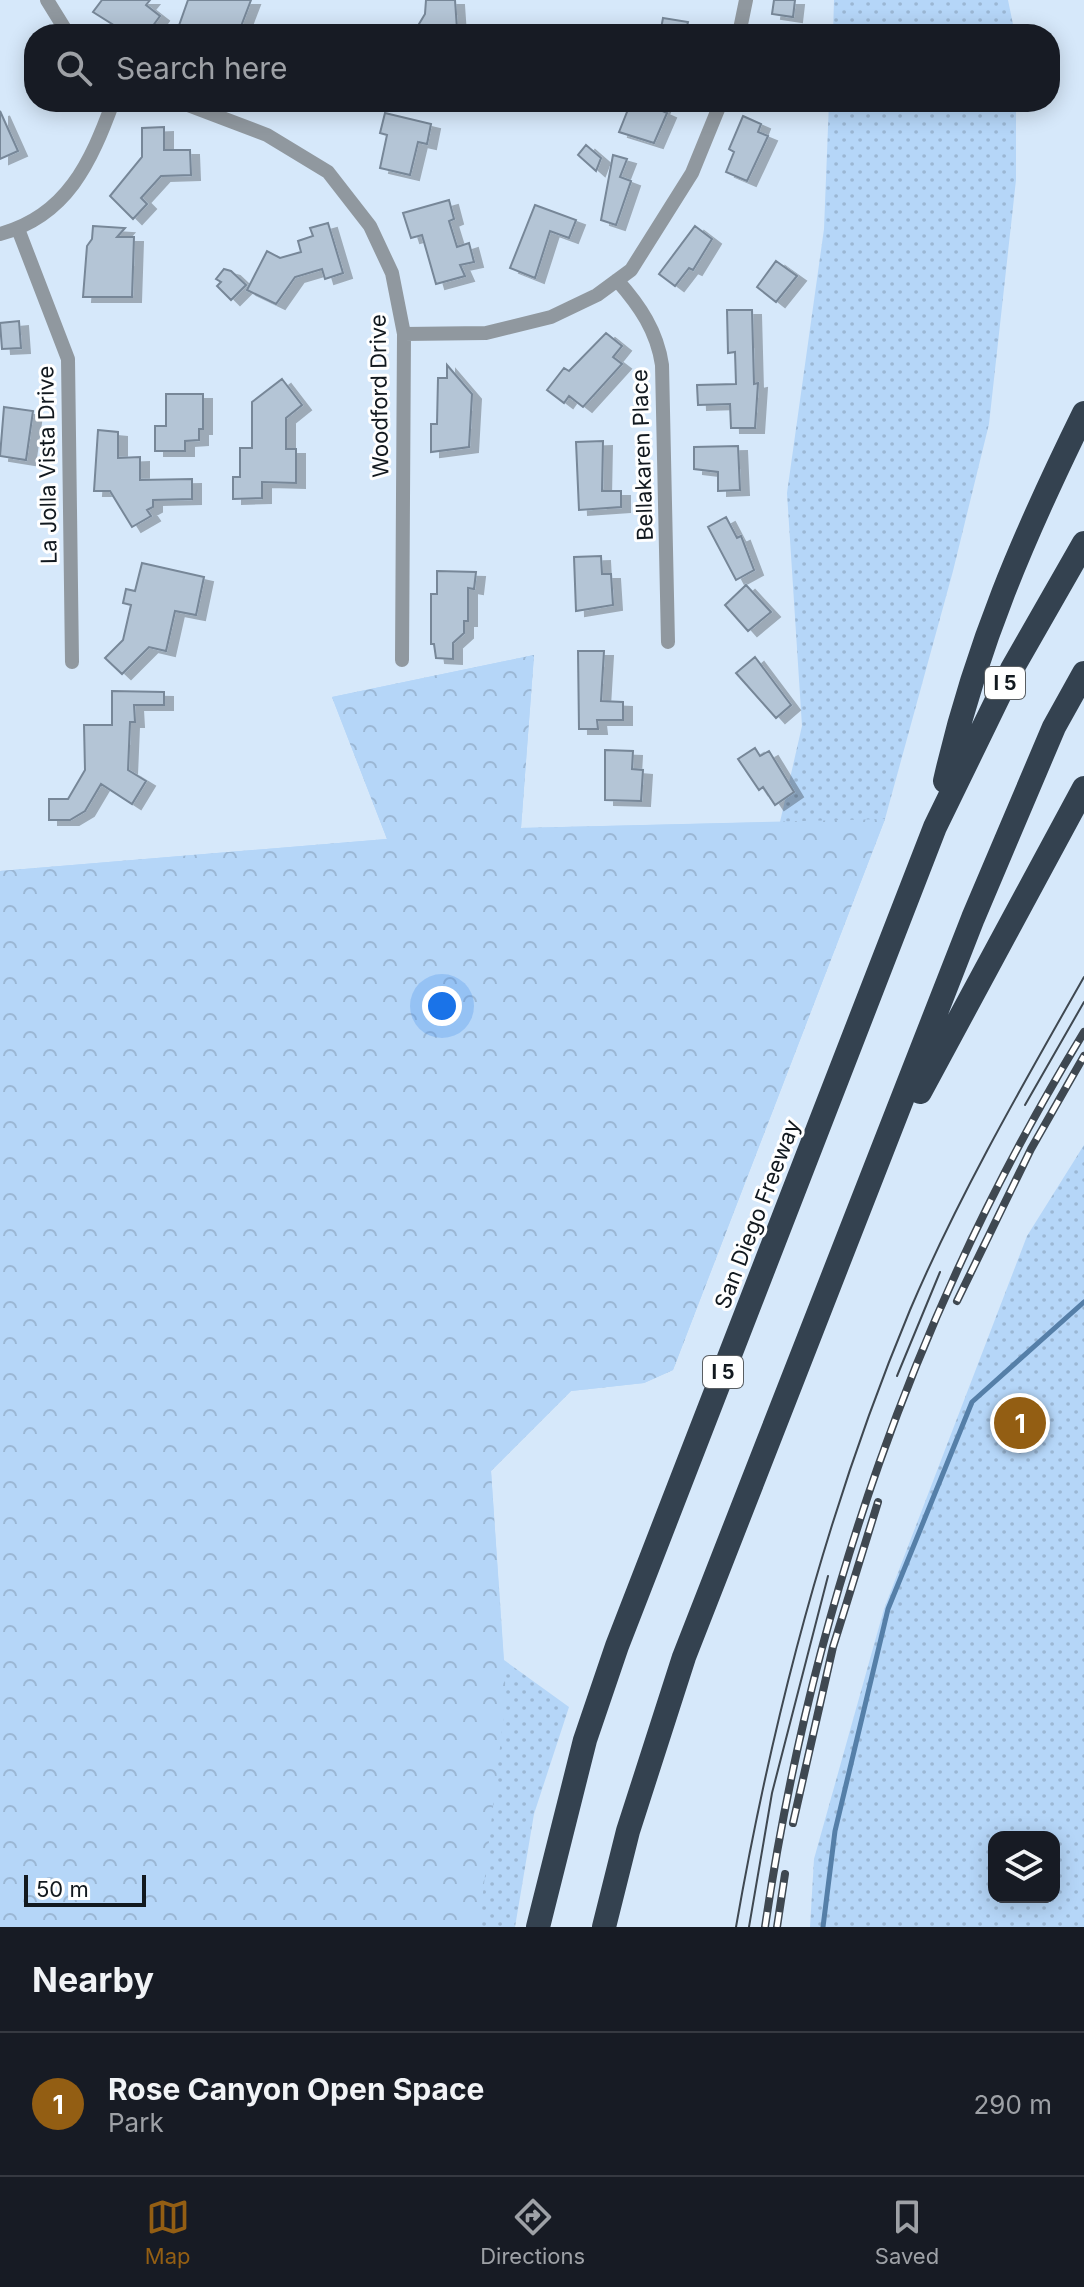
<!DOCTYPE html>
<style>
body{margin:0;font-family:Inter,sans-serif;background:#20242c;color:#f1f3f6}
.controls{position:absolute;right:24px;bottom:24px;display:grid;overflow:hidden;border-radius:16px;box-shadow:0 4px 20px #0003}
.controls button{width:72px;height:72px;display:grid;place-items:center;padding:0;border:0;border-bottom:2px solid #363941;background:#171b24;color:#f1f3f6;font:40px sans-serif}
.scale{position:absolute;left:24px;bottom:20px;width:122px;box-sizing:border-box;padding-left:8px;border:4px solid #12191f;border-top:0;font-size:22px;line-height:28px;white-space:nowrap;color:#12191f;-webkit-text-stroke:6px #fff;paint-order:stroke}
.you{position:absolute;left:442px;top:1006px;width:28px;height:28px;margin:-20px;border:6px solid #fff;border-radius:50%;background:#1a73e8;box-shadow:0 0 0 12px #1a73e833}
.badge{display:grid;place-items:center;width:52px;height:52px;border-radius:50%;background:#935e13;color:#fff;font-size:26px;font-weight:700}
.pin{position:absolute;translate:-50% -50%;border:4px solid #fff;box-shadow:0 2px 8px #0006}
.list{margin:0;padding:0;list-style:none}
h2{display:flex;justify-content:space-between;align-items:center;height:104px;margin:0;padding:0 32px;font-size:34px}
h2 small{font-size:26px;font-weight:400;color:#9ea1a6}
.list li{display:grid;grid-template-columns:52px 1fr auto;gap:24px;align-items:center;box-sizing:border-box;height:144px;padding:0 32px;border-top:2px solid #363941}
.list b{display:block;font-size:30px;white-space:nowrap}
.list p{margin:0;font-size:26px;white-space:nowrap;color:#9ea1a6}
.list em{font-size:26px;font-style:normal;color:#9ea1a6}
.icon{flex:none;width:44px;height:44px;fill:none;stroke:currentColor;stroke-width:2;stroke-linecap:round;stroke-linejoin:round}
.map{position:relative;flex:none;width:1084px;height:1927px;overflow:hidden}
.search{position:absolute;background:#171b24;box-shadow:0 4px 20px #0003;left:24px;right:24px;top:24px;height:88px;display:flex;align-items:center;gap:20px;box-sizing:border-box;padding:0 28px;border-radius:32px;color:#9ea1a6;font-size:30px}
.sheet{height:248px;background:#171b24}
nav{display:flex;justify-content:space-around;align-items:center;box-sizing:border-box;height:112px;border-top:2px solid #363941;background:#171b24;font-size:22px;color:#9ea1a6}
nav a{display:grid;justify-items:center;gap:4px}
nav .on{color:#935e13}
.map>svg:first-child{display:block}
.grass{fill:url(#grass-dots);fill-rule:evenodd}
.park{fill:url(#park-crowns)}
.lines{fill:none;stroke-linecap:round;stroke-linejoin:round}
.stream{stroke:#557fa8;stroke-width:5}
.building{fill:#b4c5d6;stroke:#778798;stroke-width:2;filter:url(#shadow)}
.minor{stroke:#90989f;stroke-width:14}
.motorway{stroke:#344250;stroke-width:24}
.tram{stroke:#3f4851;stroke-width:2}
.rail-casing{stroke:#3f4851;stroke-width:8}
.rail{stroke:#fff;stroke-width:5;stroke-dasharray:15;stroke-linecap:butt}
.labels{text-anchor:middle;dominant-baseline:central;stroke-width:6;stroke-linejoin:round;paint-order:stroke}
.shield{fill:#fff;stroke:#595e62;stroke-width:2}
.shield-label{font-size:20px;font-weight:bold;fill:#12191f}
.street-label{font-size:22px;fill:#12191f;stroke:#fff}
</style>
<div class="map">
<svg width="1084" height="1927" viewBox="0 0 1084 1927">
<defs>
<pattern id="grass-dots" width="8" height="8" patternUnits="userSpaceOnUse" patternTransform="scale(2)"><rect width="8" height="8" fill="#b5d6f8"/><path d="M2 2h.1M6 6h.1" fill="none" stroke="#9bb7d4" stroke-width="1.8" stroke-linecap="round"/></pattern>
<pattern id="park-crowns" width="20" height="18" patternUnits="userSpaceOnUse" patternTransform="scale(2)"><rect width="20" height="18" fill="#b5d6f8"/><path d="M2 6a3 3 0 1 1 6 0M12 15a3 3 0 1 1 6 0" fill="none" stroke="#9bb7d4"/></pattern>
<filter id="shadow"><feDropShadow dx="9" dy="5" stdDeviation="0" flood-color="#0004"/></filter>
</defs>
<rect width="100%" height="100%" fill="#d6e8fa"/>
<path class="grass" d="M 834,0 L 1008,0 L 1015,34 L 833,34 Z
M 829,102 L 1016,102 L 1016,180 L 989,424 L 953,571 L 885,819 L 673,1370 L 644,1383 L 571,1391 L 491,1471 L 504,1660 L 569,1707 L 534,1814 L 515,1927 L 0,1927 L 0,871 L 387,839 L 332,697 L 534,655 L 521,828 L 780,822 L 802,726 L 787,493 L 824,229 Z
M 1084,1145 L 1084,1927 L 810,1927 L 814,1859 L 884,1609 L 1027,1236 ZM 994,1837 L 1054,1837 L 1054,1897 L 994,1897 Z"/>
<path class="park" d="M 534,655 L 521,828 L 885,819 L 673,1370 L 644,1383 L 571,1391 L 491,1471 L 506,1696 L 479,1927 L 0,1927 L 0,871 L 387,839 L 332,697 Z"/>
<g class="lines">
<path class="stream" d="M 823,1927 L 835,1831 L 888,1609 L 972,1402 L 1084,1302"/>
</g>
<path class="building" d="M 102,0 L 150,0 L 146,5 L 160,16 L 147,34 L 128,34 L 93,12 Z
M 188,0 L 251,0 L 238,34 L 176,34 Z
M 426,0 L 455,0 L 457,29 L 448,29 L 445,34 L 413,34 L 425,14 Z
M 774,0 L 795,0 L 793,17 L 772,14 Z
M 663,18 L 688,22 L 685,34 L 660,34 Z
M 631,102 L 663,102 L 660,110 L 667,113 L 654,143 L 619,132 Z
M 0,111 L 18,151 L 0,159 Z
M 385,113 L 431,124 L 427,144 L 418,142 L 410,175 L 380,168 L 387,135 L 380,133 Z
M 743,116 L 761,124 L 758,132 L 768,136 L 747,181 L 726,172 L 734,152 L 729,149 Z
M 164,127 L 164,150 L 190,150 L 191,175 L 161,176 L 141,198 L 147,204 L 133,219 L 110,196 L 142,157 L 142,128 Z
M 586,145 L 601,158 L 596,171 L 578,155 Z
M 613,155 L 627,159 L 620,177 L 631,181 L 616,225 L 601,220 Z
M 449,200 L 454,219 L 449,221 L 457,247 L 469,243 L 474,262 L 460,265 L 465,276 L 436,284 L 422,235 L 411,238 L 403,213 Z
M 535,205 L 576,220 L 569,238 L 550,231 L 535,278 L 510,268 Z
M 328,223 L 343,273 L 325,279 L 322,269 L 295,277 L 276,304 L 247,290 L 267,251 L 280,258 L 301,252 L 298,241 L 313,236 L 310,228 Z
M 93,226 L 125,228 L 117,237 L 134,237 L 132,297 L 83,297 L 87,246 L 92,239 Z
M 695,226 L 712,239 L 693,270 L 689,268 L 675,286 L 659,274 Z
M 776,261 L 797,276 L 776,302 L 757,287 Z
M 224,269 L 231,271 L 246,285 L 231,300 L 217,286 L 221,282 L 216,279 Z
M 727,310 L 752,310 L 754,384 L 758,383 L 755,428 L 731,428 L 730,404 L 698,405 L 697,385 L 736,384 L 735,352 L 728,353 Z
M 19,321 L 21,348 L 2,349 L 0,323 Z
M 606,333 L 622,346 L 613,357 L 622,364 L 583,407 L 569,396 L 564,403 L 547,390 L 564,368 L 569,371 Z
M 447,365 L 472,394 L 469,447 L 431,452 L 431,424 L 437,424 L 438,378 L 447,378 Z
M 282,379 L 302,405 L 286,418 L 286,449 L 296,449 L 296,483 L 262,482 L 262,498 L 233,499 L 233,477 L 240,477 L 240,448 L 252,448 L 252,402 Z
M 166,394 L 203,394 L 203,429 L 199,429 L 199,440 L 185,441 L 185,451 L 155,451 L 155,426 L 166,426 Z
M 4,407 L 33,411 L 26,460 L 0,456 Z
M 98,430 L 118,432 L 118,458 L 140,457 L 140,480 L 192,479 L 192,499 L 153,500 L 153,507 L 147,510 L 151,516 L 132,527 L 110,491 L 94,491 Z
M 603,441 L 602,491 L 621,491 L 621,507 L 579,510 L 576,442 Z
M 738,446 L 740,490 L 718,491 L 718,472 L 694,469 L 694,447 Z
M 726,517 L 737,538 L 741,536 L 754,570 L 736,580 L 708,527 Z
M 601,556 L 602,574 L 611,574 L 613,605 L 576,611 L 574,557 Z
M 142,563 L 204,577 L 196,615 L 175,611 L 166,651 L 149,647 L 122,674 L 105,658 L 123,640 L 131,605 L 123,603 L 126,589 L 135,591 Z
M 437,571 L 476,572 L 474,589 L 468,588 L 468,621 L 464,621 L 464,633 L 453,643 L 453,659 L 436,658 L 434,644 L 431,644 L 431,594 L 437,594 Z
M 746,585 L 771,612 L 748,631 L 725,605 Z
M 578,651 L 604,651 L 601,701 L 623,702 L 623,720 L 597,720 L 598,729 L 579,729 Z
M 755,657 L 791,705 L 776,718 L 736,673 Z
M 112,691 L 164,692 L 164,705 L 134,705 L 135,722 L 130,722 L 128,770 L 146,781 L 132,804 L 101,784 L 85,811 L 70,820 L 49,820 L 49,799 L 68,799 L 85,770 L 84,725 L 112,725 Z
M 755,748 L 760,756 L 769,751 L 794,792 L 775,805 L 763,787 L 759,790 L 738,759 Z
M 605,750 L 633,751 L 632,769 L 643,770 L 641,801 L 605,800 Z"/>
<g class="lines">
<path class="minor" d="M 47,0 L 68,34
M 739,34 L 746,0
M 180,102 L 267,135 L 328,172 L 370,226 L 392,273 L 404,334 L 402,660
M 18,229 L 68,359 L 72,662
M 0,234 C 67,216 91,162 113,102
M 617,280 C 640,306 657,331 662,365 L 668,642
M 404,334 L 486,333 L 551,317 L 597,295 L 631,270 L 692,173 L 721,102"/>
<path class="motorway" d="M 945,781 C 975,648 1024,535 1084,413
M 920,1092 L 1084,788
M 538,1927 L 585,1740 L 617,1646 L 935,827 L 1012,669 L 1084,543
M 604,1927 L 628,1831 L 684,1657 L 973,918 L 1054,727 L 1084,673"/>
<path class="tram" d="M 1025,1105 L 1084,1002
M 897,1376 L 940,1272
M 736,1927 C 773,1715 827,1509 910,1310 C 959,1195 1022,1086 1084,977
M 749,1927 L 772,1793 L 828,1576"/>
<g class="rail-casing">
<path id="rail" d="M 957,1301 L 1031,1149 L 1084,1056
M 793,1823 L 833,1647 L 878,1502
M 765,1927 C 811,1611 917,1305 1084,1032
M 777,1927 L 785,1874"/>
</g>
<use href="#rail" class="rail"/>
</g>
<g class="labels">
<g class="shield">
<rect x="985" y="667" width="40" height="32" rx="6"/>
<rect x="703" y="1356" width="40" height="32" rx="6"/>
</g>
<g class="shield-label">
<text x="1005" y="683">I 5</text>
<text x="723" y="1372">I 5</text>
</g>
<g class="street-label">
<text transform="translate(379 396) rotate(-91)">Woodford Drive</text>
<text transform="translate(642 455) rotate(-92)">Bellakaren Place</text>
<text transform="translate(47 465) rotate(-91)">La Jolla Vista Drive</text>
<text transform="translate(757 1214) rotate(-69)">San Diego Freeway</text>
</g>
</g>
</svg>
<div class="controls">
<button><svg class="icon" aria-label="layers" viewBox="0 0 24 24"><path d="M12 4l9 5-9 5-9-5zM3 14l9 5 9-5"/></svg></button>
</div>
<div class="scale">50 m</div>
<div class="you"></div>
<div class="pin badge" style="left:1020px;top:1423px">1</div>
<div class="search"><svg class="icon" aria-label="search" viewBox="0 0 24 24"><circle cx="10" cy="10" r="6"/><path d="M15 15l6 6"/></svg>Search here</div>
</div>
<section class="sheet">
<h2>Nearby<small></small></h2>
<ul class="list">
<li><span class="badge">1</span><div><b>Rose Canyon Open Space</b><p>Park</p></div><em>290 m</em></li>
</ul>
</section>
<nav>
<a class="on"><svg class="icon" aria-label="map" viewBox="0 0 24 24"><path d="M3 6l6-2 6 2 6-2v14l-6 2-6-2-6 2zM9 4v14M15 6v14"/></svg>Map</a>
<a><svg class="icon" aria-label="directions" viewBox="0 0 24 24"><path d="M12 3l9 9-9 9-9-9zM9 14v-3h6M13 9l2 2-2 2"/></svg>Directions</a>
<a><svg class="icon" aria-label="saved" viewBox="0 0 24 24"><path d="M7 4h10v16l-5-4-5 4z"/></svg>Saved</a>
</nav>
